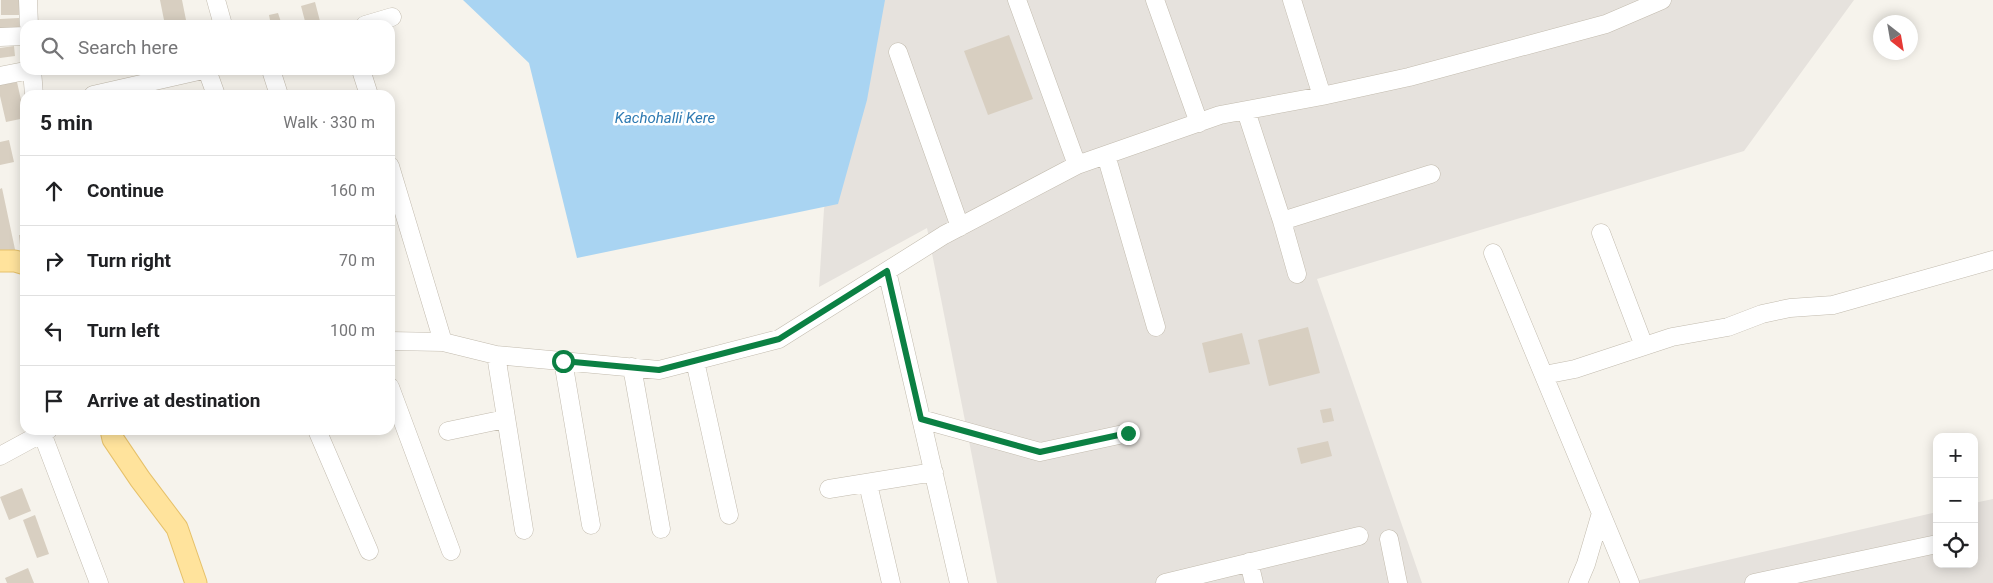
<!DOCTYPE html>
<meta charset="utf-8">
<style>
body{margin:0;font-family:Roboto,sans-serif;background:#f2f2f2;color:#202124}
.controls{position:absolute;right:15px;bottom:15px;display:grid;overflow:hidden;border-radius:10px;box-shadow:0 2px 12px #0003}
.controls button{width:45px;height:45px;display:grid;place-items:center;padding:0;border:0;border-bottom:1px solid #e0e0e0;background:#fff;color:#202124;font:25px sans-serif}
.compass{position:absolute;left:1873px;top:15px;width:45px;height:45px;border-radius:50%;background:#fff;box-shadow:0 2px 12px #0003;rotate:149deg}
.stop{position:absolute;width:15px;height:15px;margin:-11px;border:4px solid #0b8043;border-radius:50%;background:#fff}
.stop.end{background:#0b8043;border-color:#fff;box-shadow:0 1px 5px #0008}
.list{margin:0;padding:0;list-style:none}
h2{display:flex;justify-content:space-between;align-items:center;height:65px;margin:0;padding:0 20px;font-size:21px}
h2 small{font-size:16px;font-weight:400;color:#757577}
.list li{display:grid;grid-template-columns:32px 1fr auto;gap:15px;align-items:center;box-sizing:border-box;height:70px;padding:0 20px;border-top:1px solid #e0e0e0}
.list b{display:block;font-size:19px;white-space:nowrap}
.list em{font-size:16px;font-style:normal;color:#757577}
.icon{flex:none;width:28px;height:28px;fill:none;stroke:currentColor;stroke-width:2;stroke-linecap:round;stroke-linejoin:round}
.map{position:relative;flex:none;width:1993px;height:583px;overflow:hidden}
.search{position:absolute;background:#fff;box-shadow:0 2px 12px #0003;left:20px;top:20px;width:375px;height:55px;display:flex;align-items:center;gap:12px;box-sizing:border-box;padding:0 18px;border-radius:15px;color:#757577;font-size:19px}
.panel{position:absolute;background:#fff;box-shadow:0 2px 12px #0003;left:20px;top:90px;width:375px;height:345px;border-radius:15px}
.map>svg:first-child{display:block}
.industrial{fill:#e6e2dd}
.water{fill:#a9d4f2}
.building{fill:#d8cfc1}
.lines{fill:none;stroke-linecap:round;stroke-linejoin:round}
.minor-casing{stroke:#c2bbae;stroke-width:19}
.major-casing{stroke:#e6c16a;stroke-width:23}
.minor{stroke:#fff;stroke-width:18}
.major{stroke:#ffe39c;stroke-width:21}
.route{stroke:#0b8043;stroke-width:6}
.labels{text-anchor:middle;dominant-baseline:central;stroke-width:5;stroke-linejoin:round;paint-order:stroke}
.water-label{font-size:15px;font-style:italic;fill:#2e7ab2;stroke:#fff}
</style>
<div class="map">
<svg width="1993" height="583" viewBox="0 0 1993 583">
<rect width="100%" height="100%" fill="#f6f3ec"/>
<path class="industrial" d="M 867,0 L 1854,0 L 1744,151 L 1317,279 L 1422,583 L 997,583 L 927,228 L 819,287 L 824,209 Z
M 1993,499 L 1993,583 L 1627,583 L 1937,512 L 1937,564 L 1974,564 L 1974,503 Z"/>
<path class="water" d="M 463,0 L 885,0 L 867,100 L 838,204 L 577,258 L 529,63 Z"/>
<path class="building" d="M 1,0 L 19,0 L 19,15 L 1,15 Z
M 160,0 L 182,0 L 187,25 L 165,25 Z
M 315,2 L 321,25 L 306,25 L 301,6 Z
M 278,13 L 282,25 L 271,25 L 269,15 Z
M 19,18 L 20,32 L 0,33 L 0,19 Z
M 1009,35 L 1033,99 L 988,115 L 964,51 Z
M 14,46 L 15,56 L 0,58 L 0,48 Z
M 17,82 L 25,118 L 6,122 L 0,96 L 0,85 Z
M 9,140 L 14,162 L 0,165 L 0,142 Z
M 2,188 L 16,254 L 0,257 L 0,189 Z
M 19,235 L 25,235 L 25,255 L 21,256 Z
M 1308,327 L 1320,373 L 1269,386 L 1258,340 Z
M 1242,333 L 1250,364 L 1209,373 L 1202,343 Z
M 1331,408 L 1334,421 L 1323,423 L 1320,410 Z
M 1328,441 L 1332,456 L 1301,464 L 1297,448 Z
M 22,488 L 31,511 L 9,520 L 0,497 Z
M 35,515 L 49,554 L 37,558 L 23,520 Z
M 28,568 L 34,583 L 7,583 L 5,578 Z"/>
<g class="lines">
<g class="minor-casing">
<path id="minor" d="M 28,0 L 29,25
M 216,0 L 223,25
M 1017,0 L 1077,165
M 1155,0 L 1199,123
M 1292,0 L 1322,96
M 365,25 L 392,17
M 0,37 L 25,36
M 898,52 L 960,227
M 32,70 L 34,95
M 207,70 L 216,95
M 271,70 L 279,95
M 361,70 L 369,95
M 0,76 L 30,70
M 93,95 L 203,70
M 1246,111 L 1282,221
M 1106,155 L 1156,327
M 390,166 L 443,342
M 1601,233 L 1644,346
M 1493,253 L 1630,583
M 887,271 L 959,583
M 1297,274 L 1282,221 L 1431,174
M 390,341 L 443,342 L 496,355 L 659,370 L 779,339 L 944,235 L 1077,165 L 1220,115 L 1322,96 L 1409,77 L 1606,24 L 1662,0
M 496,355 L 524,530
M 563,361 L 591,525
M 695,361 L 729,515
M 632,367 L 661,529
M 1544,375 L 1575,369 L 1672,337 L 1728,327 L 1762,314 L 1790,308 L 1833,305 L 1993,260
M 390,387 L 451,551
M 921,419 L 1040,452 L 1128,433
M 317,430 L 369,551
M 448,431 L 505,419
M 42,433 L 99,583
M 0,456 L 48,430
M 868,484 L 891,583
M 829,489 L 934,472
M 1389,539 L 1398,583
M 1249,562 L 1254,583
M 1165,583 L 1359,536
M 1578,583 L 1586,564 L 1601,513
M 1754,583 L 1937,544"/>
</g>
<g class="major-casing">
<path id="major" d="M 0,261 L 15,261 L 25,264
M 111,430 L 113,439 L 140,479 L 177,528 L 196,583"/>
</g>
<use href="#minor" class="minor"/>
<use href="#major" class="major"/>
</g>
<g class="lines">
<path class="route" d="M 563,361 L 659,370 L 779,339 L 887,271 L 921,419 L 1040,452 L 1128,433"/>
</g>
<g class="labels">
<g class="water-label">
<text x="665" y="118">Kachohalli Kere</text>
</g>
</g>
</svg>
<div class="controls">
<button>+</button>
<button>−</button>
<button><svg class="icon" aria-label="locate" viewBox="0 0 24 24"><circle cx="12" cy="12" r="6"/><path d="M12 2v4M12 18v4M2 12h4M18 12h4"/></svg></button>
</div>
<svg class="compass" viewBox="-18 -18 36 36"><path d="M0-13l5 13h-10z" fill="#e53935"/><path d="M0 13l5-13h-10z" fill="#757577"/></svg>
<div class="stop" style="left:563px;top:361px"></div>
<div class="stop end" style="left:1128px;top:433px"></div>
<div class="search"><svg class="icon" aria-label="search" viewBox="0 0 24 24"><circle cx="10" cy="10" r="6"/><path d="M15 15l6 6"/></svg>Search here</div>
<section class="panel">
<h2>5 min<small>Walk · 330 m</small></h2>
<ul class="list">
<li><svg class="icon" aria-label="ahead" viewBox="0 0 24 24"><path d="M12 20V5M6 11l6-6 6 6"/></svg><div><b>Continue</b></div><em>160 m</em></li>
<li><svg class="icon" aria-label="right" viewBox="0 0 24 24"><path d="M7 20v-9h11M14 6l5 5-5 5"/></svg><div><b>Turn right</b></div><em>70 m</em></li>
<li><svg class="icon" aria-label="left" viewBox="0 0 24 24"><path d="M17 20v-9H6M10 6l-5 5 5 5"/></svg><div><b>Turn left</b></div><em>100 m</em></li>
<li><svg class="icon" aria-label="arrive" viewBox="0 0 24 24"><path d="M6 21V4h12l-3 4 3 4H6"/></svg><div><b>Arrive at destination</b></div></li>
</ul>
</section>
</div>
